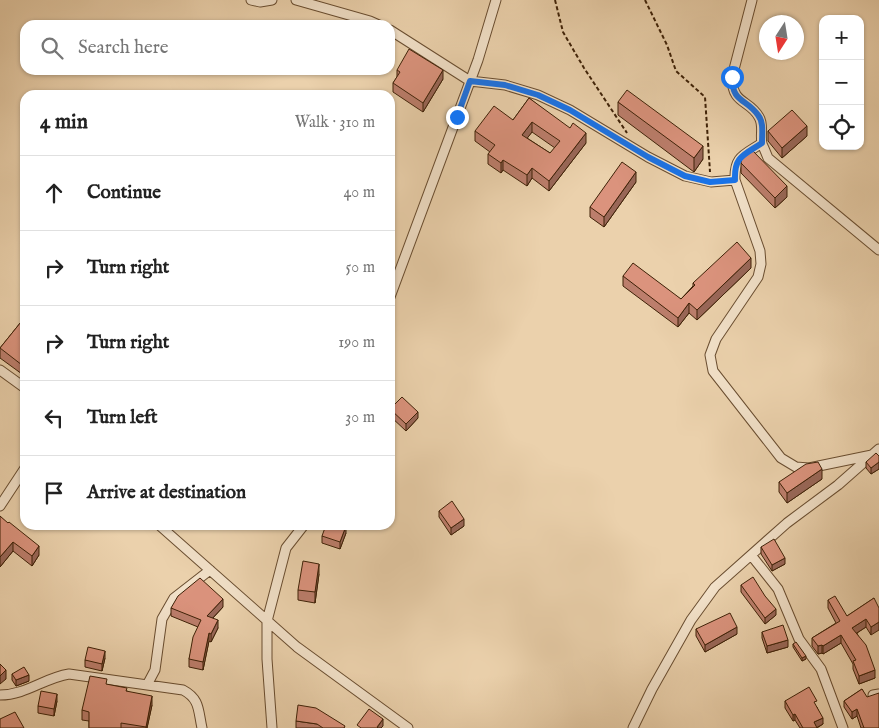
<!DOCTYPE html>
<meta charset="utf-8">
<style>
body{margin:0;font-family:"IM FELL English",serif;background:#f2f2f2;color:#222}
.controls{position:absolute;right:15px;top:15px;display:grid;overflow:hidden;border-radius:10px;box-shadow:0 1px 4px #0004}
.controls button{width:45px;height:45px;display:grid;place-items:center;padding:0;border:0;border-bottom:1px solid #e0e0e0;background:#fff;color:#222;font:25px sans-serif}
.compass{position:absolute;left:759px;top:15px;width:45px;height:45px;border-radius:50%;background:#fff;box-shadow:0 1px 4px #0004;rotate:192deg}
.stop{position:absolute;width:15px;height:15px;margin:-11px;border:4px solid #1a73e8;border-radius:50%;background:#fff}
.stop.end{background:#1a73e8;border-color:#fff;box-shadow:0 1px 5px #0008}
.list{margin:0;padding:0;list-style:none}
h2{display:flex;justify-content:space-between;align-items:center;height:65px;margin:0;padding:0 20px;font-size:21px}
h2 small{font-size:16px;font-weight:400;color:#767676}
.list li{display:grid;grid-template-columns:32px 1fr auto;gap:15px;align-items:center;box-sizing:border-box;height:75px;padding:0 20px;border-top:1px solid #e0e0e0}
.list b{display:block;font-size:19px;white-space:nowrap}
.list em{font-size:16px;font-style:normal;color:#767676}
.icon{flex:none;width:28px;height:28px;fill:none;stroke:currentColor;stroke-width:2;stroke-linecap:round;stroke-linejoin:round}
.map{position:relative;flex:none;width:879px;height:728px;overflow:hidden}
.search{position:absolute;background:#fff;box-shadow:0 1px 4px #0004;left:20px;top:20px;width:375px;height:55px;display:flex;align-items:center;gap:12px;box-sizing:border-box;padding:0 18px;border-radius:15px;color:#767676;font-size:19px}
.panel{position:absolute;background:#fff;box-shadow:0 1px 4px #0004;left:20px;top:90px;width:375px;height:440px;border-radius:15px}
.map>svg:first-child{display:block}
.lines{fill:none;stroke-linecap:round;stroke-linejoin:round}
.street-casing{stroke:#694d30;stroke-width:11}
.path{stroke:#3e2107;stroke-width:2;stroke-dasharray:4 2.5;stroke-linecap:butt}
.street{stroke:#f2e1c9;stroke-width:9}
.wall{fill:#bc7e6c;stroke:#3e2107;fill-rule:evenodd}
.shaded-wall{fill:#996758;stroke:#3e2107}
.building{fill:#db937d;stroke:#3e2107;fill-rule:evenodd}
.route{stroke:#1a73e8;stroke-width:6}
</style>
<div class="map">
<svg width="879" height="728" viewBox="0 0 879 728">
<rect width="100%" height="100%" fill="#ebd1ac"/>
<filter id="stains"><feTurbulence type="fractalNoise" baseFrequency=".004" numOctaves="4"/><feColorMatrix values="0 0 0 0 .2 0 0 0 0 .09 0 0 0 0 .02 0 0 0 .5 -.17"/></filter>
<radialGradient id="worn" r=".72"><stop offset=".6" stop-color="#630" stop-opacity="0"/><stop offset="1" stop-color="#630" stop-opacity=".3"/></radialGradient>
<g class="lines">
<g class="street-casing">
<path id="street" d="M 251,0 L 260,2 L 272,0
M 296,0 L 370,21 L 379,25
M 752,0 L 732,77 C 732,105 749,99 759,117 C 764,125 760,135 762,144 C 764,148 766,153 768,158 L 879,250
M 390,30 L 470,81 L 505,85 L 538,95 L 570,110 L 648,157 L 685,176 L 711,182 L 735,180
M 762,143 C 744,155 734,156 735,180 L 760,251 L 761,264 L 758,277 L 716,339 L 710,355 L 713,371 L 781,458 L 796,467 L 809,468 L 872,455
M 390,297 L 478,60 L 496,0
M 0,370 L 25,388
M 0,506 L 25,468
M 159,525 L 297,647 L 408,728
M 751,555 L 778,589 L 799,639 L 821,669 L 843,728
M 147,685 L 155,670 L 162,619 L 174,598 L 210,570
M 0,695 C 26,695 44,678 69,674 L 183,690 C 200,699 198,710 202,728
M 873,695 L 879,694
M 272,728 L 267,659 L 267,621 L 286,548 L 304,525
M 633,728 L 652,689 L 691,620 L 715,587 L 787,523 L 838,485 L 879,449"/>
</g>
<path class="path" d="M 555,0 L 563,32 L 584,68 L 627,133
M 645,0 L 667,45 L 676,71 L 705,97 L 710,172"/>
<use href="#street" class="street"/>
</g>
<path class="wall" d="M 397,70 L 443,79 L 423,112 L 393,92 L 393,83 L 397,77 Z
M 529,98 L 586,143 L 549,191 L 532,178 L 527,186 L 503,170 L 501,173 L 488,164 L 488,154 L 490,152 L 475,141 L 475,131 L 513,120 ZM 532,132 L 555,148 L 550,153 L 527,138 Z
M 618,102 L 703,159 L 694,172 L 618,115 Z
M 768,131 L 807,136 L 782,158 L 768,141 Z
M 741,163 L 787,197 L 775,208 L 741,173 Z
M 636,182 L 604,227 L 590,217 L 590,207 Z
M 751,268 L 697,320 L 689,313 L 678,327 L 623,286 L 623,276 L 681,299 L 693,286 L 693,283 Z
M 25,317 L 22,374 L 0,358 L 0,348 Z
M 390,409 L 418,418 L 406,431 L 390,416 Z
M 879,456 L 879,469 L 871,474 L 866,468 L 866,462 Z
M 822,479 L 787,503 L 779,492 L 779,482 Z
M 439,511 L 464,526 L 451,535 L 439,517 Z
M 0,516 L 39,555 L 32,566 L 13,551 L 0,567 Z
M 346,533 L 340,549 L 322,543 L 322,536 Z
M 761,547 L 785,564 L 772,571 L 761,554 Z
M 319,574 L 315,603 L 298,600 L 298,590 Z
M 741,585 L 776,615 L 765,624 L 741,592 Z
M 874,598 L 871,635 L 866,627 L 857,633 L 875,678 L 859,684 L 853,669 L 853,664 L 841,643 L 823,654 L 822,653 L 818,654 L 812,646 L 812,638 L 836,623 L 828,608 L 828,600 L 847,616 Z
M 223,607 L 213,618 L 218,628 L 211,642 L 209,641 L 203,670 L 189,667 L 189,659 L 198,627 L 171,616 L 171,608 Z
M 696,629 L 737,634 L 705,652 L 696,636 Z
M 762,632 L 788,647 L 767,653 L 762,638 Z
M 793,644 L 806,659 L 802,661 L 793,647 Z
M 105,658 L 102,671 L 85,667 L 85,660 Z
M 12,674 L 29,681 L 16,686 L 12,680 Z
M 107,685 L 127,691 L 152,705 L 147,728 L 89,728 L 89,721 L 82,720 L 82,710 Z
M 862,689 L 879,728 L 861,728 L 857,716 L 852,719 L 844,707 L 844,701 Z
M 57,701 L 54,716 L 38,713 L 38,706 Z
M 785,701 L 817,707 L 823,724 L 817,728 L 800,728 L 795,720 L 793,721 L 785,708 Z
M 296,721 L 345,728 L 296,728 Z"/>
<path class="shaded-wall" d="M 443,70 L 443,79 L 423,112 L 423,103 Z
M 532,122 L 532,132 L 522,145 L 522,135 Z
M 807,126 L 807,136 L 782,158 L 782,148 Z
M 586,133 L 586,143 L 549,191 L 549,181 Z
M 703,146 L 703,159 L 694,172 L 694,158 Z
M 503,160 L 503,170 L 501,173 L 501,163 Z
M 532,168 L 532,178 L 527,186 L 527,175 Z
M 636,172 L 636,182 L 604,227 L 604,217 Z
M 787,186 L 787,197 L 775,208 L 775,198 Z
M 751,258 L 751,268 L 697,320 L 697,310 Z
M 689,303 L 689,313 L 678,327 L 678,318 Z
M 25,361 L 25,371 L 22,374 L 22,365 Z
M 418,412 L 418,418 L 406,431 L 406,424 Z
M 879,462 L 879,469 L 871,474 L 871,468 Z
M 822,469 L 822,479 L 787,503 L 787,493 Z
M 464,519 L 464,526 L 451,535 L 451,528 Z
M 346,526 L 346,533 L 340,549 L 340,542 Z
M 13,542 L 13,551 L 0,567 L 0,557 Z
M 39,546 L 39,555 L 32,566 L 32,556 Z
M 785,558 L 785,564 L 772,571 L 772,565 Z
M 319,564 L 319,574 L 315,603 L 315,592 Z
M 223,599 L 223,607 L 207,624 L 207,616 Z
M 776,609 L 776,615 L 765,624 L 765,618 Z
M 866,619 L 866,627 L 852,636 L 852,628 Z
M 218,620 L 218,628 L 211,642 L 211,634 Z
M 879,622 L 879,630 L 871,635 L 871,627 Z
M 737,627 L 737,634 L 705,652 L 705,645 Z
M 209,633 L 209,641 L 203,670 L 203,662 Z
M 841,635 L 841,643 L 823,654 L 823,646 Z
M 788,640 L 788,647 L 767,653 L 767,646 Z
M 822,645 L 822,653 L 818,654 L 818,646 Z
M 105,651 L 105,658 L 102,671 L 102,664 Z
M 806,656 L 806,659 L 802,661 L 802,658 Z
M 6,670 L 6,679 L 0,684 L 0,676 Z
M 875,670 L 875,678 L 859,684 L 859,676 Z
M 29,675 L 29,681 L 16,686 L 16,680 Z
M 57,694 L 57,701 L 54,716 L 54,709 Z
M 152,696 L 152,705 L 147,728 L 146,728 Z
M 857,709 L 857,716 L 852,719 L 852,712 Z
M 795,714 L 795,720 L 793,721 L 793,715 Z
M 823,718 L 823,724 L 816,728 L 814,722 Z
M 383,719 L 383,726 L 381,728 L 377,728 Z"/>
<path class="building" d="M 409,49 L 443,70 L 423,103 L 393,83 L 400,72 L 397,70 Z
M 627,90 L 703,146 L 694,158 L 618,102 Z
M 529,98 L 570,128 L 573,123 L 586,133 L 549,181 L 532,168 L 527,175 L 503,160 L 501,163 L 488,154 L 495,145 L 475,131 L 494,106 L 513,120 ZM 532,122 L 560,141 L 550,153 L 522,135 Z
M 792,110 L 807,126 L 782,148 L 768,131 Z
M 751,149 L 787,186 L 775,198 L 741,163 L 742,157 Z
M 622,162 L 636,172 L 604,217 L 590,207 Z
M 737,242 L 751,258 L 697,310 L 689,303 L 678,318 L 623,276 L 633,263 L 681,299 L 695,285 L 693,283 Z
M 25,317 L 25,361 L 22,365 L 0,348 Z
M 402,397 L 418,412 L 406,424 L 390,409 Z
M 876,453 L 879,456 L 879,462 L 871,468 L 866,462 Z
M 818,462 L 822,469 L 787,493 L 779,482 L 806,464 Z
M 452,501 L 464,519 L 451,528 L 439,511 Z
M 0,516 L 8,523 L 9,522 L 39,546 L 32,556 L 13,542 L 0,557 Z
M 326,525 L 341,525 L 346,526 L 340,542 L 322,536 Z
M 774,539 L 785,558 L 772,565 L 761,547 Z
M 303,561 L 319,564 L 315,592 L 298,590 Z
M 753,577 L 765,596 L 776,609 L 765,618 L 741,585 Z
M 200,578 L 223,599 L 207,616 L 218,620 L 211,634 L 209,633 L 203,662 L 189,659 L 193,637 L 201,620 L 171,608 L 178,596 Z
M 835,596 L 847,616 L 874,598 L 879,608 L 879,622 L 871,627 L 866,619 L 852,628 L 866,645 L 875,670 L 859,676 L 853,661 L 856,660 L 841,635 L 823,646 L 822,645 L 818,646 L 812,638 L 840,621 L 828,600 Z
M 730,613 L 737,627 L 705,645 L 696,629 Z
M 783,625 L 788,640 L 767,646 L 762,632 Z
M 796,642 L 806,656 L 802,658 L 793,644 Z
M 88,647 L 105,651 L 102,664 L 85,660 Z
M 0,664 L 6,670 L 0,676 Z
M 24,667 L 29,675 L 16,680 L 12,674 Z
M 90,676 L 107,679 L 106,684 L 127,688 L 126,691 L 152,696 L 146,727 L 121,723 L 121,728 L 89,728 L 89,712 L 82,710 Z
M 809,687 L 817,701 L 814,702 L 823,718 L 814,722 L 817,728 L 803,728 L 795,714 L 793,715 L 785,701 Z
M 862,689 L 867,697 L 879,693 L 879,728 L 864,728 L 857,709 L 852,712 L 844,701 Z
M 41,691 L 57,694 L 54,709 L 38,706 Z
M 298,705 L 316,708 L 345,726 L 344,728 L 323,728 L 317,724 L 296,721 Z
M 369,709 L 383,719 L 377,727 L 378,728 L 361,728 L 357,725 Z
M 15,712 L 24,728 L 0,728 L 0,719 Z"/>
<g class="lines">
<path class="route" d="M 457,117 L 470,81 L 505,85 L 538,95 L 570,110 L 648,157 L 685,176 L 710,182 L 735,180 C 734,156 744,155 762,143 C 762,134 764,122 758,115 C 746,98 732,103 732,77"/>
</g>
<rect width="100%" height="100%" filter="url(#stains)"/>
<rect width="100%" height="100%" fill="url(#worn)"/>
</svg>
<div class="controls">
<button>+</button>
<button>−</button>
<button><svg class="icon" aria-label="locate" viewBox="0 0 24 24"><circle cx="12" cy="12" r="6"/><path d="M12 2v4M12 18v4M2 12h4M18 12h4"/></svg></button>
</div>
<svg class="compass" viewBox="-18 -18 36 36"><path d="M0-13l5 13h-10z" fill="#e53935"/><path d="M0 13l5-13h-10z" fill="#767676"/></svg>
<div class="stop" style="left:732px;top:77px"></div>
<div class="stop end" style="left:457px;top:117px"></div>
<div class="search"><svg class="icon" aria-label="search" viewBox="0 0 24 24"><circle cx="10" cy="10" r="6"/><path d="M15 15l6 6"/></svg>Search here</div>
<section class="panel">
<h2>4 min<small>Walk · 310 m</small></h2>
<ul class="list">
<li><svg class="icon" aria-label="ahead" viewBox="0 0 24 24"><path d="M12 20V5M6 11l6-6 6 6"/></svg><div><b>Continue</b></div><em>40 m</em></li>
<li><svg class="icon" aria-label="right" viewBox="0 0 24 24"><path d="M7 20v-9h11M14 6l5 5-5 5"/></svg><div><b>Turn right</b></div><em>50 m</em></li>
<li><svg class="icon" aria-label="right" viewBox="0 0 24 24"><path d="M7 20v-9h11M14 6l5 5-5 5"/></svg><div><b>Turn right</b></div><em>190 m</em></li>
<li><svg class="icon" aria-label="left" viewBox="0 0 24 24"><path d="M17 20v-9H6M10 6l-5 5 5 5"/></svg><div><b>Turn left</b></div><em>30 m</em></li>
<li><svg class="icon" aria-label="arrive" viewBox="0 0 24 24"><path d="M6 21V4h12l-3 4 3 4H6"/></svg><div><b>Arrive at destination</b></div></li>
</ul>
</section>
</div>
